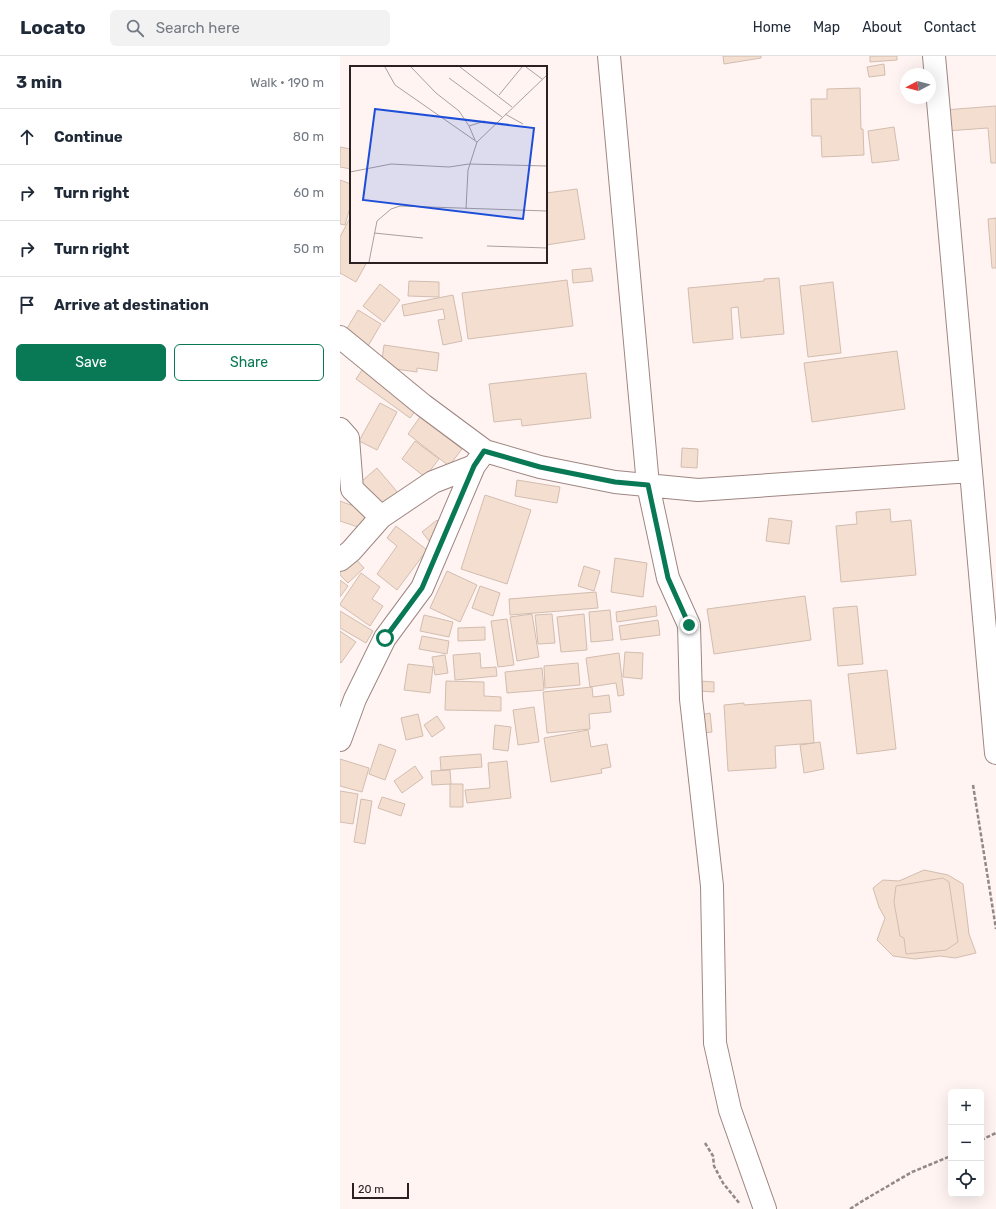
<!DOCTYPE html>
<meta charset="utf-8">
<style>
body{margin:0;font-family:Rubik,sans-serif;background:#f2f2f3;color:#1f2937}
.controls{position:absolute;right:12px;bottom:12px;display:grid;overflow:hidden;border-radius:6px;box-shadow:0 4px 16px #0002}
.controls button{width:36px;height:36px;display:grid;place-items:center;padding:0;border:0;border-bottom:1px solid #e0e1e3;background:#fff;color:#1f2937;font:20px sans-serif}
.compass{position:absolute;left:560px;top:12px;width:36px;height:36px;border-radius:50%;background:#fff;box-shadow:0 4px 16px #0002;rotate:263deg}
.scale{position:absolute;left:12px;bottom:10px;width:57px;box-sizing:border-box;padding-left:4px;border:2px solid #2b2120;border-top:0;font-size:11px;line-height:14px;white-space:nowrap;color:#2b2120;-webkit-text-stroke:3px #fff4f2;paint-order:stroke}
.stop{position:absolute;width:12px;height:12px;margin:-9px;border:3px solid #087954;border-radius:50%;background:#fff}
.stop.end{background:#087954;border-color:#fff;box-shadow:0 1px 4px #0008}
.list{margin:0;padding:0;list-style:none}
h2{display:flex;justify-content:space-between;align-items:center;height:52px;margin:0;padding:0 16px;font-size:17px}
h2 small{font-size:13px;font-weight:400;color:#747a83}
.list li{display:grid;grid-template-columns:26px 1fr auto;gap:12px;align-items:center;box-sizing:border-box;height:56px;padding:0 16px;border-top:1px solid #e0e1e3}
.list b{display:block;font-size:15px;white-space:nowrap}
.list em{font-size:13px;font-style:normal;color:#747a83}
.actions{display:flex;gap:8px;padding:12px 16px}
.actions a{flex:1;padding:9px 0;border:1px solid #087954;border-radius:6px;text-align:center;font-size:14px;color:#087954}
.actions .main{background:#087954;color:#fff}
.icon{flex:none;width:22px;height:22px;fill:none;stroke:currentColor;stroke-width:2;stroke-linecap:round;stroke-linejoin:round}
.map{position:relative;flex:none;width:656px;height:1153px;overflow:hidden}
header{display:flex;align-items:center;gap:24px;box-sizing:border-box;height:56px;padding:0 20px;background:#fff;border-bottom:1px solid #e0e1e3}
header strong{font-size:19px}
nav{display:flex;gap:22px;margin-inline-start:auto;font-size:14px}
.search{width:280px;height:36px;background:#f2f2f3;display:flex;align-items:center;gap:10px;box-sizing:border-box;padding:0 14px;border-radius:6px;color:#747a83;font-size:15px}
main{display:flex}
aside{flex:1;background:#fff}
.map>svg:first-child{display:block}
.building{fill:#f3ded0;stroke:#d2bdb0}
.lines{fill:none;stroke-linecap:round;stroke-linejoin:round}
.street-casing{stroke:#9e8682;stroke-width:24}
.path{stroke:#928886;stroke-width:2.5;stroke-dasharray:4 2;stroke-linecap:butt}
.street{stroke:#fff;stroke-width:22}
.route{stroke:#087954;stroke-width:5}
.inset-road{fill:none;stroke:#aaa09e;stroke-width:1}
.view{fill:#1d4ed8;fill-opacity:0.15;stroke:#1d4ed8;stroke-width:2}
.inset-edge{fill:none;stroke:#2b2120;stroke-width:2}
</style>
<header>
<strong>Locato</strong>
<div class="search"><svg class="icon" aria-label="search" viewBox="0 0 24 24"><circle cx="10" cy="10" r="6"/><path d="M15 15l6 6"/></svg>Search here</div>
<nav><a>Home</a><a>Map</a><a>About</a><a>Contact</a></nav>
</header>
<main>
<aside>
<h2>3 min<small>Walk · 190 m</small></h2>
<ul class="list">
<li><svg class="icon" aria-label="ahead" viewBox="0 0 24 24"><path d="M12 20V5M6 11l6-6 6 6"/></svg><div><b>Continue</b></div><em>80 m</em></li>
<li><svg class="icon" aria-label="right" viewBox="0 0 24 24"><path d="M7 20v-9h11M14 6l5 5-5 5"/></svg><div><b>Turn right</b></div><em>60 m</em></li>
<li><svg class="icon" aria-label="right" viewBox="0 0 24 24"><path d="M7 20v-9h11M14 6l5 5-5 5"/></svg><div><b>Turn right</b></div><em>50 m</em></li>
<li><svg class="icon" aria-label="arrive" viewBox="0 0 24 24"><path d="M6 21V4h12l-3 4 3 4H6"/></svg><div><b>Arrive at destination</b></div></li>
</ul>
<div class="actions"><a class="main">Save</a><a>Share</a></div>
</aside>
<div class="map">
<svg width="656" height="1153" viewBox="0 0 656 1153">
<rect width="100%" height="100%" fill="#fff4f2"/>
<path class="building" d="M 383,0 L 421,0 L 421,2 L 384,8 Z
M 530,0 L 557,0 L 557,4 L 530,6 Z
M 544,8 L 545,19 L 529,21 L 527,11 Z
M 520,32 L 521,73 L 523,73 L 524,99 L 482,101 L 481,80 L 472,80 L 471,43 L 487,43 L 487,33 Z
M 656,50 L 656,107 L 651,107 L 648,72 L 606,75 L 604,54 Z
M 554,71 L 559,104 L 532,107 L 528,75 Z
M 0,91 L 11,93 L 11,113 L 0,111 Z
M 0,124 L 11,128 L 11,148 L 5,169 L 0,168 Z
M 237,133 L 245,183 L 206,189 L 206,137 Z
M 11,160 L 11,206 L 27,206 L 16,226 L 0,217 L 0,181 Z
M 656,162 L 656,212 L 652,212 L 648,163 Z
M 251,212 L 253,225 L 233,227 L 232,214 Z
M 439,222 L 444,278 L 401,282 L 398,251 L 391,252 L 393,283 L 353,287 L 348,232 L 424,225 L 424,223 Z
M 227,224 L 233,270 L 128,283 L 122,237 Z
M 69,225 L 99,226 L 99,241 L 68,240 Z
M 493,226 L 501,297 L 468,301 L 460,230 Z
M 40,228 L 60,244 L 44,266 L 23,250 Z
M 113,239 L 122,285 L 103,289 L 98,264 L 105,263 L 103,253 L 64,260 L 62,249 Z
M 18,254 L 41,268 L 28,290 L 5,276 Z
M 44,289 L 99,297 L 97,315 L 77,312 L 77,316 L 41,311 Z
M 557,295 L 565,353 L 472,366 L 464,307 Z
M 24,311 L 79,350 L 70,362 L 16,323 Z
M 246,317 L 251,362 L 182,370 L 181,363 L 154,366 L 149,328 Z
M 40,347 L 57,356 L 37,394 L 19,385 Z
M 80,361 L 122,393 L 109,410 L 68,378 Z
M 75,385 L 99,403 L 85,421 L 62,403 Z
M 342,392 L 358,393 L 357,412 L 341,411 Z
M 37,412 L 59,438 L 38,456 L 16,430 Z
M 177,424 L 220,431 L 217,447 L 175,440 Z
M 145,439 L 191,454 L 167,528 L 121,513 Z
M 0,445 L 30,456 L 24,473 L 0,465 Z
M 550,453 L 551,466 L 571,464 L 576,519 L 501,526 L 496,470 L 517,468 L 516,456 Z
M 429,462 L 452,465 L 449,488 L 426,485 Z
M 97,464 L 104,474 L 89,485 L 82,476 Z
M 56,470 L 87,494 L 57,534 L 37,518 L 57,490 L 47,482 Z
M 12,499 L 24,512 L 8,527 L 0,519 L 0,510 Z
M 275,502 L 307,507 L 303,541 L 271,536 Z
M 244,510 L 260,515 L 254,535 L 238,530 Z
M 107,515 L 137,529 L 120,566 L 90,552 Z
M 21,517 L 40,531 L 32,543 L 43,550 L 30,570 L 0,549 L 0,548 Z
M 0,524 L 8,530 L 0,541 Z
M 140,530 L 160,537 L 153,560 L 132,552 Z
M 256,536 L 258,552 L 170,559 L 169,543 Z
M 465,540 L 471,584 L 374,598 L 367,553 Z
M 316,550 L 317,560 L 277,566 L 276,556 Z
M 517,550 L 523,608 L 498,610 L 493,552 Z
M 270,554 L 273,584 L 251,586 L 249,556 Z
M 0,555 L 33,575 L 26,587 L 0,572 Z
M 192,558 L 199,601 L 177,605 L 170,561 Z
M 212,558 L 215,587 L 198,588 L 195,559 Z
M 244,558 L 247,594 L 221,596 L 217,561 Z
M 84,559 L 113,566 L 109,581 L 80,575 Z
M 167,563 L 174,609 L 158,611 L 151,565 Z
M 318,564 L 320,579 L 281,584 L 279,570 Z
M 145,571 L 145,584 L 118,585 L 118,572 Z
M 0,575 L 16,586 L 1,607 L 0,606 Z
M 82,580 L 109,585 L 107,598 L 79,593 Z
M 285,596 L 303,597 L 302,623 L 283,621 Z
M 140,597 L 141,612 L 156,611 L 157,620 L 115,624 L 113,599 Z
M 279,597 L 284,639 L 278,640 L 276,627 L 250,631 L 246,602 Z
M 105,599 L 108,617 L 95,619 L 92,601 Z
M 238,607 L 240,629 L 205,632 L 204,610 Z
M 68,608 L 93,611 L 90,637 L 64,634 Z
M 202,612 L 204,634 L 167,637 L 165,616 Z
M 547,614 L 556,693 L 517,698 L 508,618 Z
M 106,625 L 144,626 L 144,640 L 161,641 L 161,655 L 105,654 Z
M 360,625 L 374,626 L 374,636 L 359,635 Z
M 252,631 L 253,641 L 269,639 L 271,656 L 249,658 L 250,673 L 207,677 L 203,636 Z
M 471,644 L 474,687 L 435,690 L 436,712 L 388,715 L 384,649 L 404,647 L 404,649 Z
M 194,651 L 199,686 L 178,689 L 173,654 Z
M 370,657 L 372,676 L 363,677 L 360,659 Z
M 78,658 L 83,680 L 66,684 L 61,662 Z
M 97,660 L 105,672 L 92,681 L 84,669 Z
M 155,669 L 171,671 L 168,695 L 153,693 Z
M 248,674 L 251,691 L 267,688 L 271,711 L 261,713 L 262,717 L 211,726 L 204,682 Z
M 480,686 L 484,713 L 464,717 L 460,689 Z
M 39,688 L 56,694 L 45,724 L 29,718 Z
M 141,698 L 142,711 L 101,714 L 100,701 Z
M 0,703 L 29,712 L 22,736 L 0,730 Z
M 167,705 L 171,742 L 127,747 L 125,734 L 150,732 L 148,707 Z
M 75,710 L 83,722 L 62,737 L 54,725 Z
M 110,714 L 111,728 L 92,729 L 91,715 Z
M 110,728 L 123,728 L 123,751 L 110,751 Z
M 0,735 L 18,738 L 13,768 L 0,766 Z
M 42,741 L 65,748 L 61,760 L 38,752 Z
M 21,743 L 32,745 L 25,788 L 14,786 Z
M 584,814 L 608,819 L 623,828 L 629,878 L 636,897 L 615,902 L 600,900 L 575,903 L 553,900 L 537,884 L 545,862 L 539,851 L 533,832 L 543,824 L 559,825 Z
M 603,822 L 609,826 L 618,886 L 606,894 L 566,898 L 564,882 L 560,880 L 554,846 L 556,830 Z"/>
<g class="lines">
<g class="street-casing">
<path id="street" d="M 269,0 L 308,429 L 328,522 L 349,569 L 351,643 L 372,830 L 375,987 L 390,1054 L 425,1153
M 594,0 L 656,697
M 0,281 L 83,349 L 145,395 L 200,411 L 275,426 L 358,434 L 631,415
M 0,373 L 8,382 L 12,433 L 41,461
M 0,504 L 11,495 L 41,461 L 93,426 L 134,410
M 0,684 L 15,643 L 45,582 L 82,532 L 134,410 L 145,395"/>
</g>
<path class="path" d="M 633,729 L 656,873
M 641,1084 L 656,1077
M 365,1087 L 373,1100 L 374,1110 L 383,1127 L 400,1148
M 510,1153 L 524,1144 L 572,1116 L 611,1100"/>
<use href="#street" class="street"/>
</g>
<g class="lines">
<path class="route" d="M 45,582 L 82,532 L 134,410 L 144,395 L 200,411 L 275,426 L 308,429 L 328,522 L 349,569"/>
</g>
<g transform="translate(10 10)">
<rect width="197" height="197" fill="#fff4f2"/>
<path class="inset-road" d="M 35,1 L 45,19 L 127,76M 61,1 L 86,27 L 109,45 L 119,60 L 125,74M 110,1 L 162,41M 176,1 L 192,13M 99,12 L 152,51M 149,29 L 172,1M 155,48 L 173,58M 119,60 L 135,55M 0,106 L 41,98 L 99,101 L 119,98 L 197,100M 116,143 L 118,104 L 127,76 L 197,9M 24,167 L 73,172M 137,180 L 197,182M 19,196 L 27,155 L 41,143 L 50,140 L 197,145"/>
<path class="view" d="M 25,43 L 184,62 L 173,153 L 13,134 Z"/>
<rect width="197" height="197" class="inset-edge"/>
</g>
</svg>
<div class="controls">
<button>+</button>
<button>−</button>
<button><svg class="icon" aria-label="locate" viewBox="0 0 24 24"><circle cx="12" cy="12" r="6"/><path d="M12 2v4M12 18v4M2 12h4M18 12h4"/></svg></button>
</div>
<svg class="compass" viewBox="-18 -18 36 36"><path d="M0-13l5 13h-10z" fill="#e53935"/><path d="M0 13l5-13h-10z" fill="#747a83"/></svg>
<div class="scale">20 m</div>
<div class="stop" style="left:45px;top:582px"></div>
<div class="stop end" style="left:349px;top:569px"></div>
</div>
</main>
